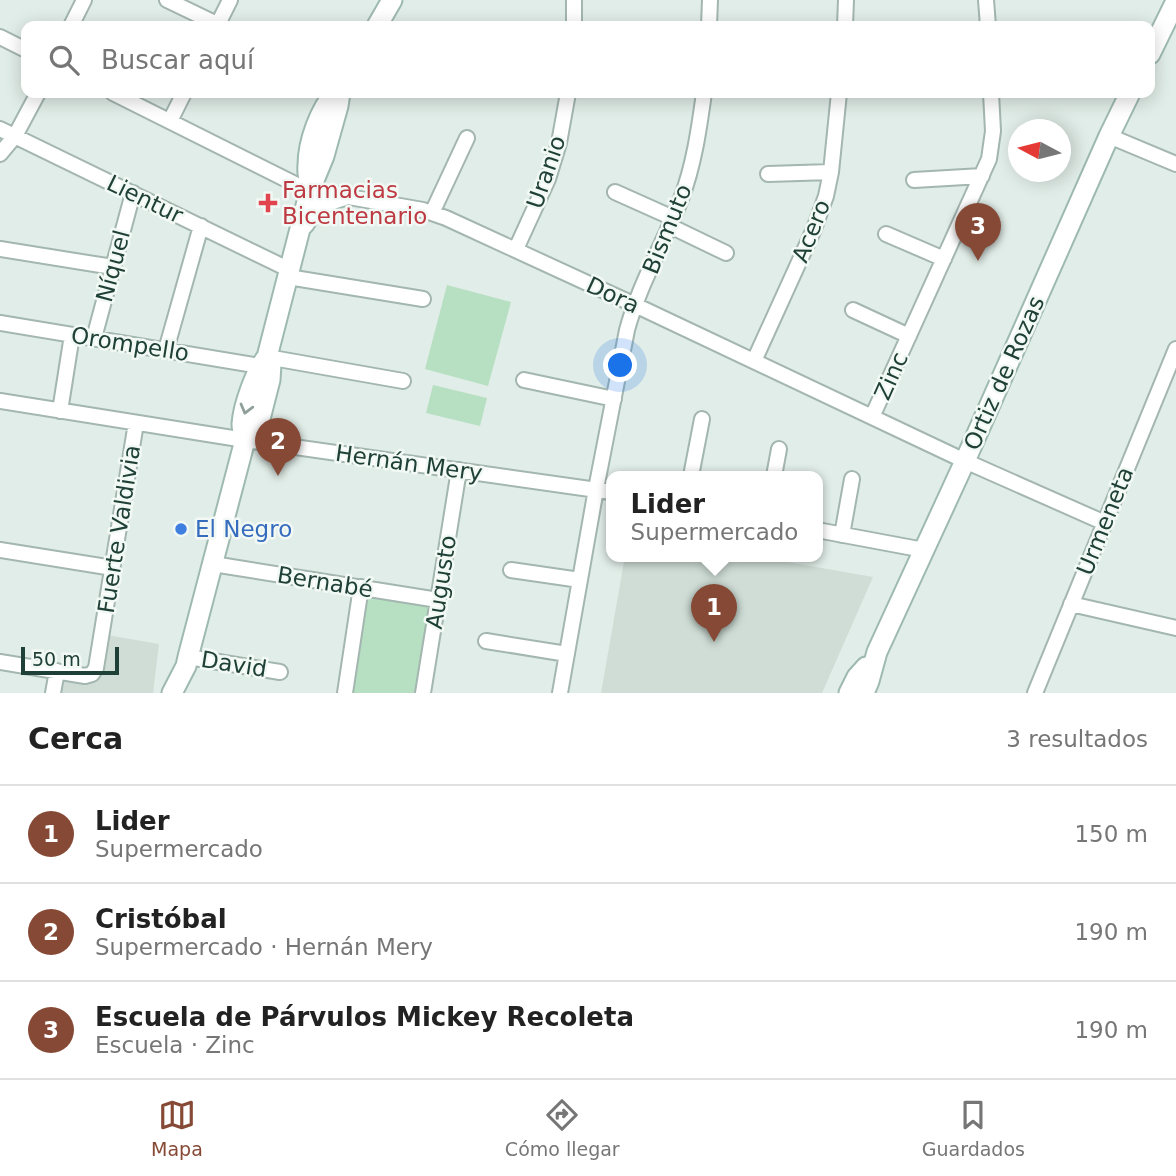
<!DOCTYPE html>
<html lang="es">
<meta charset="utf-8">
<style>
body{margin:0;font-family:"DejaVu Sans",sans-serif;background:#f6f6f6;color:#222}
.compass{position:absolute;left:1008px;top:119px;width:63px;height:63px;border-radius:50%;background:#fff;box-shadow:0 4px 18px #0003;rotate:277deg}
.scale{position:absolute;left:21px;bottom:18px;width:98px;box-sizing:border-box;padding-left:7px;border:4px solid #1f4037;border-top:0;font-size:19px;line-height:24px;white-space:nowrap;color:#1f4037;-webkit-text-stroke:5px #f2f9f5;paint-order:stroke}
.you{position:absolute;left:621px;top:366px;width:24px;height:24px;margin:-18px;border:5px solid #fff;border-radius:50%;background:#1a73e8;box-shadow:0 0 0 10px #1a73e833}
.badge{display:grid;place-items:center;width:46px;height:46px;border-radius:50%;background:#854935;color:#fff;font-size:23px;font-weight:700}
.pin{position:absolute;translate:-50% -58px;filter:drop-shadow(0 2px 4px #0008)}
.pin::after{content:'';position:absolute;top:37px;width:24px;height:21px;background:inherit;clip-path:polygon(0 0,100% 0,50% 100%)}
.popup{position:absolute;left:606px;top:471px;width:217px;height:91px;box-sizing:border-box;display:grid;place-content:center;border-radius:14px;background:#fff;filter:drop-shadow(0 2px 5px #0005);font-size:23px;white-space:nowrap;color:#767676}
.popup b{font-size:26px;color:#222}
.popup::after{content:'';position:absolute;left:50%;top:100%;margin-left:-14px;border:14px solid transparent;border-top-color:#fff}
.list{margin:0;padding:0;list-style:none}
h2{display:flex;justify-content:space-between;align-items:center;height:91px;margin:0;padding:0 28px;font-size:30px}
h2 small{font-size:23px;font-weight:400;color:#767676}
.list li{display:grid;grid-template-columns:46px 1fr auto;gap:21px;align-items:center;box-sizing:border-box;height:98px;padding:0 28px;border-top:2px solid #e0e0e0}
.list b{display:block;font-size:26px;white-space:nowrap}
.list p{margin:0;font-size:23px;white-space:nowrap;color:#767676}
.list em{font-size:23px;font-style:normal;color:#767676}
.icon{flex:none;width:38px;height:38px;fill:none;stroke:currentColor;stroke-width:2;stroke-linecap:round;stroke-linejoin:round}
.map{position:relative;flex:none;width:1176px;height:693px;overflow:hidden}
.search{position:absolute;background:#fff;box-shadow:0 4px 18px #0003;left:21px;right:21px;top:21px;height:77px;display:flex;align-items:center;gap:18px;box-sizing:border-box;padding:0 24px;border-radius:14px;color:#767676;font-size:26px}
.sheet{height:385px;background:#fff}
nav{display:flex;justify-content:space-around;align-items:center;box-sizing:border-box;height:98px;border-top:2px solid #e0e0e0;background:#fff;font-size:19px;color:#767676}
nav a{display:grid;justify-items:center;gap:4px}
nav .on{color:#854935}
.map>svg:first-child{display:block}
.built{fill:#cfddd6}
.green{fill:#b7e0c2}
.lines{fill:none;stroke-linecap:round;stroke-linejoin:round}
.street-casing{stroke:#a3b6af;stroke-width:18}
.secondary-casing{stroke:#9ebab0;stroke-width:23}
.street{stroke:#fff;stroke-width:14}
.secondary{stroke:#fff;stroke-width:19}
.oneway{stroke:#8fa09b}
.health-dot{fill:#e0444e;stroke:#f2f9f5;stroke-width:2.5}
.shop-dot{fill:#3f7fe0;stroke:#f2f9f5;stroke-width:2.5}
.labels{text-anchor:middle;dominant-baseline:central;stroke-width:5;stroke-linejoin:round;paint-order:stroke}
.street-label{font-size:23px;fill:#1f4037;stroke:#f2f9f5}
.health-label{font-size:23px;fill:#be3a42;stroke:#f2f9f5;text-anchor:start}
.shop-label{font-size:23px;fill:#366cbe;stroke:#f2f9f5;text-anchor:start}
</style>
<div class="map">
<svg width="1176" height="693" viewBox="0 0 1176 693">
<rect width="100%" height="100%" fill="#e1ede8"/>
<path class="built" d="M 625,556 L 753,556 L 873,577 L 822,693 L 601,693 Z
M 107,635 L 159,644 L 153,693 L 60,693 L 62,677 L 95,683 Z"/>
<path class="green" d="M 447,285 L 511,302 L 488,386 L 425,369 Z
M 433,385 L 487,398 L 480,426 L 426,413 Z
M 364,595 L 430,604 L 417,693 L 350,693 Z"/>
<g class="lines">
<g class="street-casing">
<path id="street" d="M 167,0 L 221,26
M 986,0 L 988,26
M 71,26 L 84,0
M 217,26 L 230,0
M 574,26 L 574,0
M 709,26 L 710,0
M 845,26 L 846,0
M 0,37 L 26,50
M 113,93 L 303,188 L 343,196 L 423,210 L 446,218 L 635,305 L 965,461 L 1105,523
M 170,121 L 184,93
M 0,129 L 290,270
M 1109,136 L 1176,164
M 0,154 L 15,136 L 38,93
M 768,174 L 831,172
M 914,180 L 982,176
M 615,192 L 673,218
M 432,213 L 467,138
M 670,226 L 726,253
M 886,234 L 944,259
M 0,249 L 113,267
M 516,249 L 548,179 L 559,143 L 568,93
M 288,277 L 423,299
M 853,310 L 909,336
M 0,323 L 260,366
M 94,338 L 133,193
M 166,350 L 201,226
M 267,357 L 403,381
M 754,361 L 814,229 L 826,196 L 831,172 L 839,93
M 524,380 L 614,399
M 0,401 L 245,440 L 611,492
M 60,411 L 72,335
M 872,417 L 989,159 L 993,131 L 991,93
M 691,476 L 702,419
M 774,476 L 779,449
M 817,530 L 924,550
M 842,535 L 852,479
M 0,550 L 113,568
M 213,564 L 438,600
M 511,570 L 580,580
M 1071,604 L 1176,628
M 486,641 L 567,654
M 188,657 L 280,672
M 0,662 L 85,676 L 92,674 L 96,668 L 136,423
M 53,693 L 57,671
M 345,693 L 361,587
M 423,693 L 459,470
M 560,693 L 596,489 L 627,330 C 639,285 664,243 681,199 C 694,165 699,129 704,93
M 1035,693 L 1176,349"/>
</g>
<g class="secondary-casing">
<path id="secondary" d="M 377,26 L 392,0
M 1150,54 L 1176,1
M 310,187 C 309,180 307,172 308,165 C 308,142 320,109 335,93
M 304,224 C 313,209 325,201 343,196
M 245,440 L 257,428 L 260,419 L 270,380 L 271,364 L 267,357
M 172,693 L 186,666 L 188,657 L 245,440 C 244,435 242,429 242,424 C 243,406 256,370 267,357 L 310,190 L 324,156 L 338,106 L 340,93
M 849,693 L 857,677 L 866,667
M 864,693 L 869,681 L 877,652 L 965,461 L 1109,136 L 1130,93"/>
</g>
<use href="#street" class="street"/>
<use href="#secondary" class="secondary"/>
</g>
<defs><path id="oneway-chevron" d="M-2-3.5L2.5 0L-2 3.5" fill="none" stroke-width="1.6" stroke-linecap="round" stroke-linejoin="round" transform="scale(1.75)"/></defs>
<use class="oneway" href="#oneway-chevron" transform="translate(246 409) rotate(105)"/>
<path class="health-dot" d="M264.5 192.5h7v7h7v7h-7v7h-7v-7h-7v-7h7z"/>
<circle class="shop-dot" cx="181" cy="529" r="7"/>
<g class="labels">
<g class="street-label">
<text transform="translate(546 172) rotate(-71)">Uranio</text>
<text transform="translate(145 199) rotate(26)">Lientur</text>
<text transform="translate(667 229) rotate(-68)">Bismuto</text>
<text transform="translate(811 231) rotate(-68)">Acero</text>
<text transform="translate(113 266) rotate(-75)">Níquel</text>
<text transform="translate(613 295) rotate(25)">Dora</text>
<text transform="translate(130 344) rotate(9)">Orompello</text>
<text transform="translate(1004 373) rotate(-66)">Ortiz de Rozas</text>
<text transform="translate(891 376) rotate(-66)">Zinc</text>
<text transform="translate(409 463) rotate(8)">Hernán Mery</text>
<text transform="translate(1105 521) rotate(-68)">Urmeneta</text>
<text transform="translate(119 529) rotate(-81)">Fuerte Valdivia</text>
<text transform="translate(325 582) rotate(9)">Bernabé</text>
<text transform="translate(441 582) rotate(-81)">Augusto</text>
<text transform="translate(234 664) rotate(9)">David</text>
</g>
<g class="health-label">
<text x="282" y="190">Farmacias<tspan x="282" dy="26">Bicentenario</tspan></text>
</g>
<g class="shop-label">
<text x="195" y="529">El Negro</text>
</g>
</g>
</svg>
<svg class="compass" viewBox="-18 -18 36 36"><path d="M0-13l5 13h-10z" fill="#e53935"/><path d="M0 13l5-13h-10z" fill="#767676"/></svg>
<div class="scale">50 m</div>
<div class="you"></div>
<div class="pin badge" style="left:714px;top:642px">1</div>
<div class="popup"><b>Lider</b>Supermercado</div>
<div class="pin badge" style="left:278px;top:476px">2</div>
<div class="pin badge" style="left:978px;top:261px">3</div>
<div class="search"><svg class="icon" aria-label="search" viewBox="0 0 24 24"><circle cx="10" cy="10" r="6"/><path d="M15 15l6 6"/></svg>Buscar aquí</div>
</div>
<section class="sheet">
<h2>Cerca<small>3 resultados</small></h2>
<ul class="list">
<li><span class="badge">1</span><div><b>Lider</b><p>Supermercado</p></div><em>150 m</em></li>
<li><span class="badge">2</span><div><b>Cristóbal</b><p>Supermercado · Hernán Mery</p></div><em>190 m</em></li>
<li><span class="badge">3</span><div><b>Escuela de Párvulos Mickey Recoleta</b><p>Escuela · Zinc</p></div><em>190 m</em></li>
</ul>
</section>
<nav>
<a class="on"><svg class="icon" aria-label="map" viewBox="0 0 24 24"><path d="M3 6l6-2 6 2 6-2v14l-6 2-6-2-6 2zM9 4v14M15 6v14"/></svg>Mapa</a>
<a><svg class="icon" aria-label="directions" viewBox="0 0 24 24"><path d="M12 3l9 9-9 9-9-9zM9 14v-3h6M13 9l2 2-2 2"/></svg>Cómo llegar</a>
<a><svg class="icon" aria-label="saved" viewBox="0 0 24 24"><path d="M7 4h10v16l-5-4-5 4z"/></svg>Guardados</a>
</nav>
